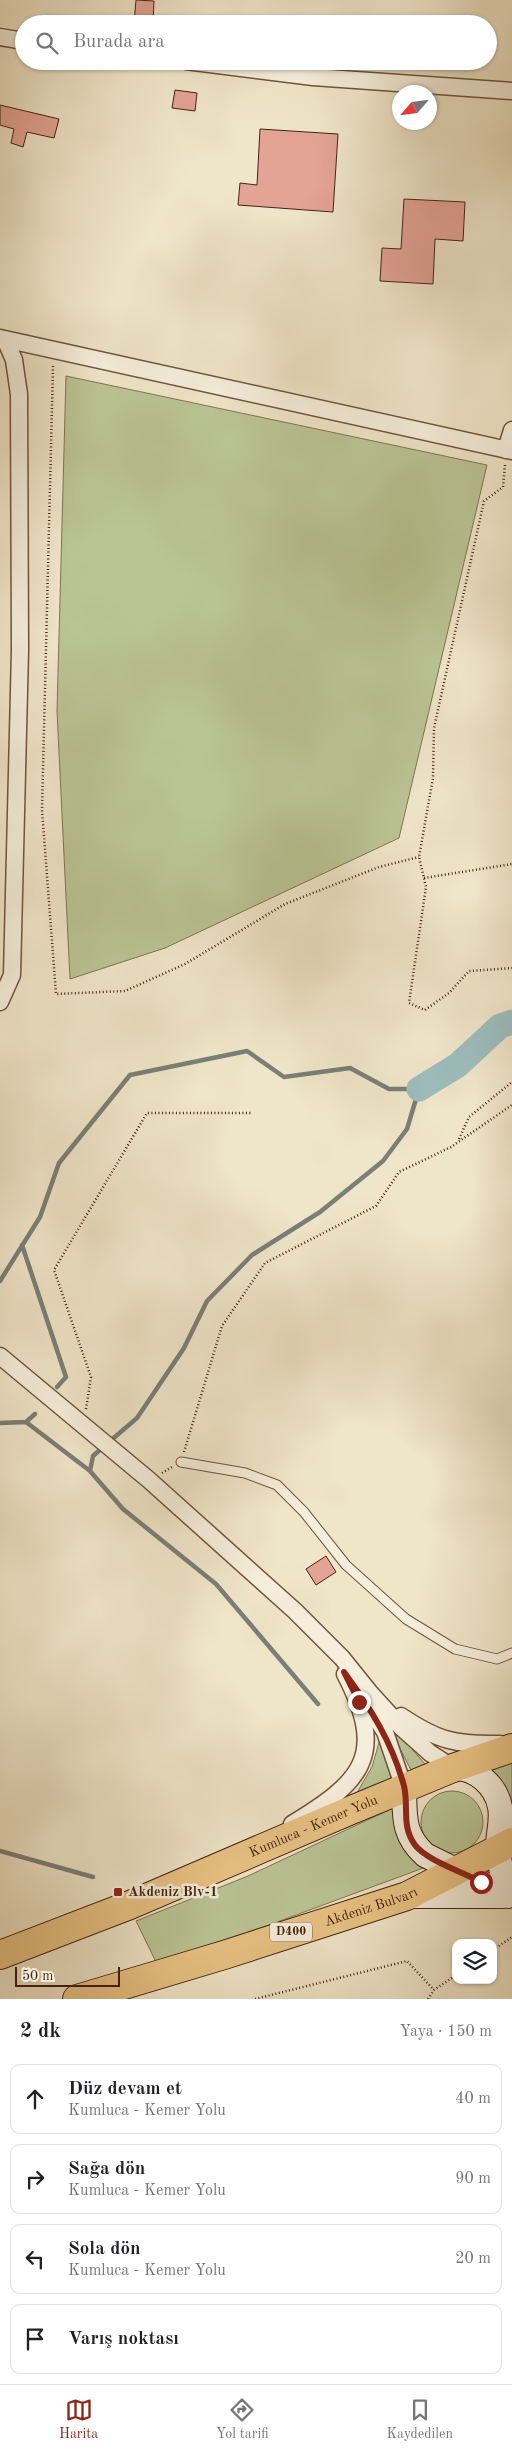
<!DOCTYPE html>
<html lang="tr">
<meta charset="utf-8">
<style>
body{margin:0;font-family:"Old Standard TT",serif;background:#f6f6f6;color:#202124}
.controls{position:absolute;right:15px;bottom:15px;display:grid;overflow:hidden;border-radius:10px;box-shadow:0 1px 4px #0004}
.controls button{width:45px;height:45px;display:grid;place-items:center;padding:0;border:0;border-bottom:1px solid #e0e0e0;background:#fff;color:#202124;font:25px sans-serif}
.compass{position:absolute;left:392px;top:85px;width:45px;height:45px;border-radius:50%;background:#fff;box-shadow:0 1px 4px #0004;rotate:242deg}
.scale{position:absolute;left:15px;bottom:12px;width:105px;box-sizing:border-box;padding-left:5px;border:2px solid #452310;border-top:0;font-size:14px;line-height:18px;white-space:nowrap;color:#452310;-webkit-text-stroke:4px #f5eedb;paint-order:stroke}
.stop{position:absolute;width:15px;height:15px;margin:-11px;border:4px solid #8f2418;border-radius:50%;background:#fff}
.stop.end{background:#8f2418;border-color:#fff;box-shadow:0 1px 5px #0008}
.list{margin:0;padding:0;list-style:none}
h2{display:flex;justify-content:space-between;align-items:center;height:65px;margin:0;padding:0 20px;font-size:21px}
h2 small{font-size:16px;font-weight:400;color:#757577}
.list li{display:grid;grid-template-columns:32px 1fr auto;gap:15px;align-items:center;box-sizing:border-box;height:70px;margin:0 10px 10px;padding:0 10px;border:1px solid #e0e0e0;border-radius:10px}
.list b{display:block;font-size:19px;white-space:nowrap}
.list p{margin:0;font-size:16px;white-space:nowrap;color:#757577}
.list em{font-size:16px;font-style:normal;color:#757577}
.icon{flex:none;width:28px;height:28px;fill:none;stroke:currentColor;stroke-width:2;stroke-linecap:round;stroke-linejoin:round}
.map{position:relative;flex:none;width:512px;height:1999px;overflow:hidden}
.search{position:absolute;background:#fff;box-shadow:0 1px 4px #0004;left:15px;right:15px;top:15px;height:55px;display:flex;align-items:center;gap:12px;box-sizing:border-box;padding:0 18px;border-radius:28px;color:#757577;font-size:19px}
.sheet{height:385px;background:#fff}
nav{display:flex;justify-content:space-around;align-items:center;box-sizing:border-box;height:70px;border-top:1px solid #e0e0e0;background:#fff;font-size:14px;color:#757577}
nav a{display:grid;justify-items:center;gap:2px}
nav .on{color:#8f2418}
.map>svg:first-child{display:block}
.green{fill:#bac495;stroke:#807452}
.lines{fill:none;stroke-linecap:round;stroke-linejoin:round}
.stream{stroke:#7a7f78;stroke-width:4.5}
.river{stroke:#9dbdbe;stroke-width:25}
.building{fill:#e3a395;stroke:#452310}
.lane-casing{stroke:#70543e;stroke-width:11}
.street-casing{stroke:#70543e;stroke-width:19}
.secondary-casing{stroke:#452310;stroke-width:26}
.highway-casing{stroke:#452310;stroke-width:30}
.path{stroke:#452310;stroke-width:2.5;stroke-dasharray:1 2.5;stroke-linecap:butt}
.lane{stroke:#f5eedb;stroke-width:9}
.street{stroke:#f5eedb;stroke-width:16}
.secondary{stroke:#f5eedb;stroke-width:24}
.highway{stroke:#e8c284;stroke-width:28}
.route{stroke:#8f2418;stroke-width:6}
.poi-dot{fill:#8f2418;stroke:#f5eedb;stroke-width:2}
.labels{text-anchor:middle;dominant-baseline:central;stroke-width:5;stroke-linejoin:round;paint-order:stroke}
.shield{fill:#f5eedb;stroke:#7a604d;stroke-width:1}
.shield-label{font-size:12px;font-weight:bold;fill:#452310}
.street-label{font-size:14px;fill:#452310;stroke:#f5eedb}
.poi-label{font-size:14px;font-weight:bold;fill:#452310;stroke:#f5eedb;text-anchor:start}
</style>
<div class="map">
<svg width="512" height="1999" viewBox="0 0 512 1999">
<rect width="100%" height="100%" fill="#efe5c8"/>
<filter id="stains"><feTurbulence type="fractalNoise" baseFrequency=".004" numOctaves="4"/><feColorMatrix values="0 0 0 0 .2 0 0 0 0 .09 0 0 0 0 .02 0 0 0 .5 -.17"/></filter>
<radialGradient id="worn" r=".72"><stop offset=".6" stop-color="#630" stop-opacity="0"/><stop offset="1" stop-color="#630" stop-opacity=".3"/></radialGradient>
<path class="green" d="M 66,376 L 487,465 L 399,838 L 165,948 L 70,979 L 57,711 Z
M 398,1733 L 425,1764 L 411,1770 L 393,1735 Z
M 380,1739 L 395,1777 L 355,1796 L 372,1767 Z
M 512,1761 L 512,1825 L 487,1770 Z
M421 1822a31 31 0 1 1 62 0a31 31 0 1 1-62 0Z
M 395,1807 L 426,1867 L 269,1925 L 156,1962 L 136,1921 L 248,1876 Z"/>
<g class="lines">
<path class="stream" d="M 22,1245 L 66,1377 L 57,1387
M 0,1281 L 40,1217 L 59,1163 L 130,1075 L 247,1051 L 284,1077 L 350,1068 L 389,1089 L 419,1089 L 407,1129 L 383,1161 L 320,1212 L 252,1255 L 207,1301 L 184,1348 L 137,1418 L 109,1442
M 26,1422 L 90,1471
M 0,1423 L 26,1422 L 35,1414
M 103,1447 L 93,1456 L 90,1471 L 123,1509 L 216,1584 L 318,1704
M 0,1851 L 93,1877"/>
<path class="river" d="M 419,1089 L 458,1065 L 500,1026 L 512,1022"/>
</g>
<path class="building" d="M 136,0 L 154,1 L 153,24 L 134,24 Z
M 175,90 L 197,93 L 195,111 L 172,108 Z
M 0,105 L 59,119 L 54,138 L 27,132 L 23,147 L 11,143 L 14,129 L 0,125 Z
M 260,129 L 338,134 L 333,212 L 238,205 L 240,183 L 257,185 Z
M 404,199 L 465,202 L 463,241 L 435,239 L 433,284 L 380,281 L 382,248 L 401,249 Z
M 326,1556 L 336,1572 L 316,1585 L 306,1569 Z"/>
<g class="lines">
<g class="lane-casing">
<path id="lane" d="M 181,1462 L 245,1473 L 277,1485 L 304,1512 L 346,1565 L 406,1619 L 455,1649 L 497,1659 L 512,1653"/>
</g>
<g class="street-casing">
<path id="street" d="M 0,37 L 24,41
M 186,61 L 313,77 L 512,91
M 0,338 L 512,451
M 506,450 L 512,430
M 0,1002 L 12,975 L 20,650 L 19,394 L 14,360 L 5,339
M 0,1356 L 149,1480 L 295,1611 L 342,1658 L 371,1694 L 402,1728 L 430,1753 L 453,1768
M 363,1697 L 385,1732 L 404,1788
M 401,1716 C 438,1741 456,1745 500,1744
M 292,1824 C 363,1781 387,1755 345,1674"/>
</g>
<g class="secondary-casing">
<path id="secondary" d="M 453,1768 C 476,1767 496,1786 500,1807 C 503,1822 497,1836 498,1850 C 499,1865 505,1881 508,1896
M 404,1788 C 405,1816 402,1834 425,1855 L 508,1896
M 407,1896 L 503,1896"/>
</g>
<g class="highway-casing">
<g id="highway">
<path id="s1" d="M 0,1955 L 130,1905 L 349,1811 L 453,1768 L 512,1748"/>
<path id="s2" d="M 77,1999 L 224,1955 L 407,1896 L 512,1842"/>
</g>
</g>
<path class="path" d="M 53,366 L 42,810 L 56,994 L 125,991 L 185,964 L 285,904 L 379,867 L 419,857
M 505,465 L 503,487 L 484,501 L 434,728 L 433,778 L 419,857 L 426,887 L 409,1003 L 425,1010 L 449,993 L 469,971 L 512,968
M 424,878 L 512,864
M 459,1139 L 469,1117 L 512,1082
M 86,1409 L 91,1377 L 54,1270 L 147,1113 L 252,1113
M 184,1452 L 222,1326 L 265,1263 L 376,1206 L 399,1172 L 451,1147 L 512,1105
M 162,1473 L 172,1467
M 493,1950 L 512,1937
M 255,1999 L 407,1961 L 434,1990
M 428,1999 L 434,1990 L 456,1975"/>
<use href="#lane" class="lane"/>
<use href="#street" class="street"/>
<use href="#secondary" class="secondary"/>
<use href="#highway" class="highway"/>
</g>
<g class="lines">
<path class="route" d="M 359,1702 L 344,1672 C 371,1709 392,1742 404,1786 C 409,1807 401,1826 415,1845 C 426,1860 463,1872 481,1882"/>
</g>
<rect class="poi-dot" x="113" y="1887" width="10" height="10" rx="2.5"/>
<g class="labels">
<rect class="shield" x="270" y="1922.5" width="42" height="19" rx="4"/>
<g class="shield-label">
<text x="291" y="1932">D400</text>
</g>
<g class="street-label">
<text stroke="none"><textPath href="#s1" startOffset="339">Kumluca - Kemer Yolu</textPath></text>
<text stroke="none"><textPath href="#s2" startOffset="308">Akdeniz Bulvarı</textPath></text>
</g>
<g class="poi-label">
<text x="128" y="1892">Akdeniz Blv-1</text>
</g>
</g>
<rect width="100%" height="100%" filter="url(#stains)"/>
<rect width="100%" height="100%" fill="url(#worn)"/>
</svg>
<div class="controls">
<button><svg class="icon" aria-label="layers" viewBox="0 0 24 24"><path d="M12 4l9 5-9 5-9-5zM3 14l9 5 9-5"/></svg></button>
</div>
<svg class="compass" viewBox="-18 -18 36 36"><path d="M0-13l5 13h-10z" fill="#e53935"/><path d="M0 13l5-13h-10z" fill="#757577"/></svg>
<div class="scale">50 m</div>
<div class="stop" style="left:481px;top:1882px"></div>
<div class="stop end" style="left:359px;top:1702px"></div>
<div class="search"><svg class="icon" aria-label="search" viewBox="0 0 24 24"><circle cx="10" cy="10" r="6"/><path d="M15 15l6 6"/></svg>Burada ara</div>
</div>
<section class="sheet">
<h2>2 dk<small>Yaya · 150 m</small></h2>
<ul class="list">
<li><svg class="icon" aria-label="ahead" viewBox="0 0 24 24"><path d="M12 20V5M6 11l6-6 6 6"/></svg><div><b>Düz devam et</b><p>Kumluca - Kemer Yolu</p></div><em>40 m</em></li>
<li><svg class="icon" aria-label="right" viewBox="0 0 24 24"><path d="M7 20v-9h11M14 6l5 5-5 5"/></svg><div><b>Sağa dön</b><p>Kumluca - Kemer Yolu</p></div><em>90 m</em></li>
<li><svg class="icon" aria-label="left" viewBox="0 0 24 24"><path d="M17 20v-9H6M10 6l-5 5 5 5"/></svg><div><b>Sola dön</b><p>Kumluca - Kemer Yolu</p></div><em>20 m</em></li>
<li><svg class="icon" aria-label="arrive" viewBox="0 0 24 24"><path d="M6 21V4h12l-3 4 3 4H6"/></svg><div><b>Varış noktası</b></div></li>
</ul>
</section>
<nav>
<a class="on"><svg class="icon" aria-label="map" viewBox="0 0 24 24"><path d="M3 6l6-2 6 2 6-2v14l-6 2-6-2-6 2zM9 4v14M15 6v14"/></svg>Harita</a>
<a><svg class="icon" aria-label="directions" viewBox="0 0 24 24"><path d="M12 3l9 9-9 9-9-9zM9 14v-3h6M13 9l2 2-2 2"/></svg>Yol tarifi</a>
<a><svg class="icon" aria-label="saved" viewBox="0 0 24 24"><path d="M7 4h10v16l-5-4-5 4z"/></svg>Kaydedilen</a>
</nav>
